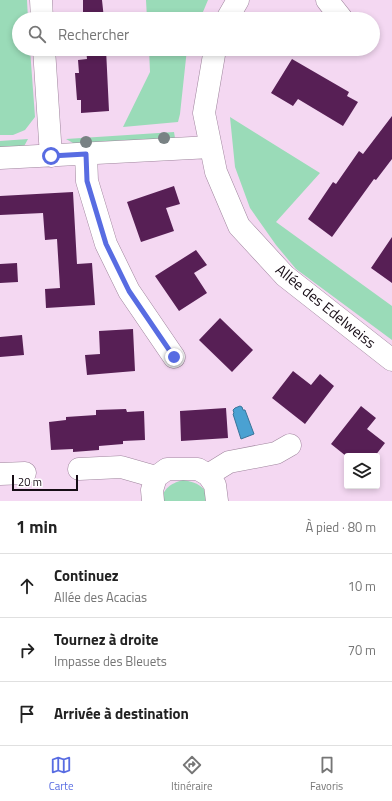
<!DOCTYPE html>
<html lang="fr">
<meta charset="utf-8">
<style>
body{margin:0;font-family:"Titillium Web",sans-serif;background:#f2f2f2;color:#222}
.controls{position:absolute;right:12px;bottom:12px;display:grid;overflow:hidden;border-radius:4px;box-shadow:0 2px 6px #0003}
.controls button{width:36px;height:36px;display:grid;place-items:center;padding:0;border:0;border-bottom:1px solid #e0e0e0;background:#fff;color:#222;font:20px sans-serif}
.scale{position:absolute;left:12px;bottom:10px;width:66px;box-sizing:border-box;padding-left:4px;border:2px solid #160c15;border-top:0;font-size:11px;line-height:14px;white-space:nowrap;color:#160c15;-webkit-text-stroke:3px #fff;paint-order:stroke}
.stop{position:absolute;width:12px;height:12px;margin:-9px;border:3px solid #586ce2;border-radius:50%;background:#fff}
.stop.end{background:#586ce2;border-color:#fff;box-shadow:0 1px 4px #0008}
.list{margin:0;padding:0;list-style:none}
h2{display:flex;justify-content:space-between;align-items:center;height:52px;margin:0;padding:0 16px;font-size:17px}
h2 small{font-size:13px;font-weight:400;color:#767676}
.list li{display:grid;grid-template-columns:26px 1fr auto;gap:12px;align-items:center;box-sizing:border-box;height:64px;padding:0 16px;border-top:1px solid #e0e0e0}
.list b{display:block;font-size:15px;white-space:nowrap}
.list p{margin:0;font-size:13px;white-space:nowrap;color:#767676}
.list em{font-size:13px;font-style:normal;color:#767676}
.icon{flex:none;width:22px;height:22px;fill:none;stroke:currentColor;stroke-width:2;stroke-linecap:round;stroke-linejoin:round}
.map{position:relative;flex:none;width:392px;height:501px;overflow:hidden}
.search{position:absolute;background:#fff;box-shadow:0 2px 6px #0003;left:12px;right:12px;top:12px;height:44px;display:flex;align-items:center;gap:10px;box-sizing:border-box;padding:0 14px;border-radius:22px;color:#767676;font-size:15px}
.sheet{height:244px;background:#fff}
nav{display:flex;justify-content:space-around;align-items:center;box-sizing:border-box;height:56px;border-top:1px solid #e0e0e0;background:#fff;font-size:11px;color:#767676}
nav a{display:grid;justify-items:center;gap:2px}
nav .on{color:#586ce2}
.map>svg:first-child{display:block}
.green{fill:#9adbb8}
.water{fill:#4aa1d2;stroke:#3a7499}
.building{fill:#571f55}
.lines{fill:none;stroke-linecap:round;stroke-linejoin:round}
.minor-casing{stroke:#9f859d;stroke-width:23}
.minor{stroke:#fff;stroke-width:22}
.tree{fill:#798284}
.route{stroke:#586ce2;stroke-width:5}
.labels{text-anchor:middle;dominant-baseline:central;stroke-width:4;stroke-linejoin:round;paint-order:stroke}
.street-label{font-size:15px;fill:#160c15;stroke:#fff}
</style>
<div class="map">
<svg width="392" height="501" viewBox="0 0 392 501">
<rect width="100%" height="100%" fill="#f4d8f2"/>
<path class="green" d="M 0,0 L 27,0 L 28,19 L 19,19 L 19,49 L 30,49 L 35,117 L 25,130 L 13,135 L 0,135 Z
M 146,0 L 208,0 L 200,19 L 147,19 Z
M 149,49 L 187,49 L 180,114 L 178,122 L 123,127 L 150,72 Z
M 230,117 L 320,173 L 276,222 L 392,306 L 392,340 L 296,269 L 276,245 L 250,208 L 235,167 Z
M 174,132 L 175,138 L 171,142 L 80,147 L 66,139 Z
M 28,139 L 22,150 L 0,151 L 0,141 Z
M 183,480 C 197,482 206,487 210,501 L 160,501 C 165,488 169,484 183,480 Z"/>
<path class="water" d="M 240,406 L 242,407 L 243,410 L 245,410 L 254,434 L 241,439 L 233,414 L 234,413 L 233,410 L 235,408 Z"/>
<path class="building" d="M 83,0 L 102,0 L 104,19 L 83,19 Z
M 86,49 L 106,49 L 109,111 L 81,113 L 81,100 L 77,100 L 75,73 L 79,73 L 78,60 L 87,59 Z
M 292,59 L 349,92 L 347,96 L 358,102 L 343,126 L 298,99 L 293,106 L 271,93 Z
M 392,116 L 392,159 L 376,180 L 374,179 L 332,237 L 308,219 L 333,182 L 336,184 L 359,151 L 363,154 Z
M 174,186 L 180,204 L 166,208 L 174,231 L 141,242 L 127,202 Z
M 73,192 L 77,264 L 92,263 L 95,305 L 46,308 L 45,289 L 60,288 L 57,239 L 45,240 L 43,213 L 0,215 L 0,196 Z
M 392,237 L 392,283 L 371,268 Z
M 196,250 L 207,265 L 194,273 L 207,293 L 179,311 L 155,276 Z
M 17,263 L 18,282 L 0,283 L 0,264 Z
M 220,318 L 253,350 L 232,372 L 199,340 Z
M 133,329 L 135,371 L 87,375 L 85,355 L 100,354 L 99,331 Z
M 22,335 L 24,355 L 0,357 L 0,337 Z
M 293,371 L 311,385 L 320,374 L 334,386 L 305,424 L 272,398 Z
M 361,406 L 376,418 L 367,429 L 385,443 L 375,456 L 346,456 L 331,444 Z
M 226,408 L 228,438 L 181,441 L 180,411 Z
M 126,409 L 127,412 L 144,411 L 145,440 L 123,441 L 123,444 L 99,446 L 99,450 L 73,452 L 73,449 L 51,450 L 49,422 L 66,420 L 66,417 L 96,415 L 96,410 Z"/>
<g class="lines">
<g class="minor-casing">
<path id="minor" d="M 41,0 L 42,19
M 327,0 L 342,19
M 227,19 L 238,0
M 44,49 L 51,156
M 215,49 L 204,113 L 216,172 L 239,226 L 285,276 L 392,360
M 86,154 L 87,181 L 106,244 L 129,291 L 174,357
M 0,158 L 211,147
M 79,469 L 121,467 L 156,477
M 0,474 L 25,473
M 208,475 L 229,462 L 276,453 L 290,445
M 153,501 L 152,490 L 156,477 L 167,469 L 198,469 L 208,475 L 215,485 L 217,501"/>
</g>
<use href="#minor" class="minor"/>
</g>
<g class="tree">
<circle cx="164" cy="138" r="6"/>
<circle cx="86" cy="142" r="6"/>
</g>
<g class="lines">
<path class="route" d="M 51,156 L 86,154 L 87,181 L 106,244 L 129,291 L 174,357"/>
</g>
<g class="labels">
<g class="street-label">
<text transform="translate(326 306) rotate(39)">Allée des Edelweiss</text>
</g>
</g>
</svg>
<div class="controls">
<button><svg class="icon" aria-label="layers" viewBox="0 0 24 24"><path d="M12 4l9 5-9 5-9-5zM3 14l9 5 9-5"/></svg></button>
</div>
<div class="scale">20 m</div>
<div class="stop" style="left:51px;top:156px"></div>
<div class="stop end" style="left:174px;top:357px"></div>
<div class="search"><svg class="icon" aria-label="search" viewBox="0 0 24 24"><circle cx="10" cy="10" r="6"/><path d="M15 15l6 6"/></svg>Rechercher</div>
</div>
<section class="sheet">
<h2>1 min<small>À pied · 80 m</small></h2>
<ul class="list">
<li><svg class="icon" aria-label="ahead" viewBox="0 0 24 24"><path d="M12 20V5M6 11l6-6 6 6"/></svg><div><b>Continuez</b><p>Allée des Acacias</p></div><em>10 m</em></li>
<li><svg class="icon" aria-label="right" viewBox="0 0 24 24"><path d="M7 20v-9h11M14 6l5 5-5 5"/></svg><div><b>Tournez à droite</b><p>Impasse des Bleuets</p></div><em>70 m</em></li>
<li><svg class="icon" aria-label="arrive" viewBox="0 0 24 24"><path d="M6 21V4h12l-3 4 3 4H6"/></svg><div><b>Arrivée à destination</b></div></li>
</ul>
</section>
<nav>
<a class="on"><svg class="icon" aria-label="map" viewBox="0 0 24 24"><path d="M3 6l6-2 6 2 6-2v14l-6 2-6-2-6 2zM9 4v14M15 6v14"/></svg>Carte</a>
<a><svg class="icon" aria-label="directions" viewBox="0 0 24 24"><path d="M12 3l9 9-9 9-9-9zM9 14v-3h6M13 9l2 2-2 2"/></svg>Itinéraire</a>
<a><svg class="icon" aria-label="saved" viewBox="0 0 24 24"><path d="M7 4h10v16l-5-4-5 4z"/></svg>Favoris</a>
</nav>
